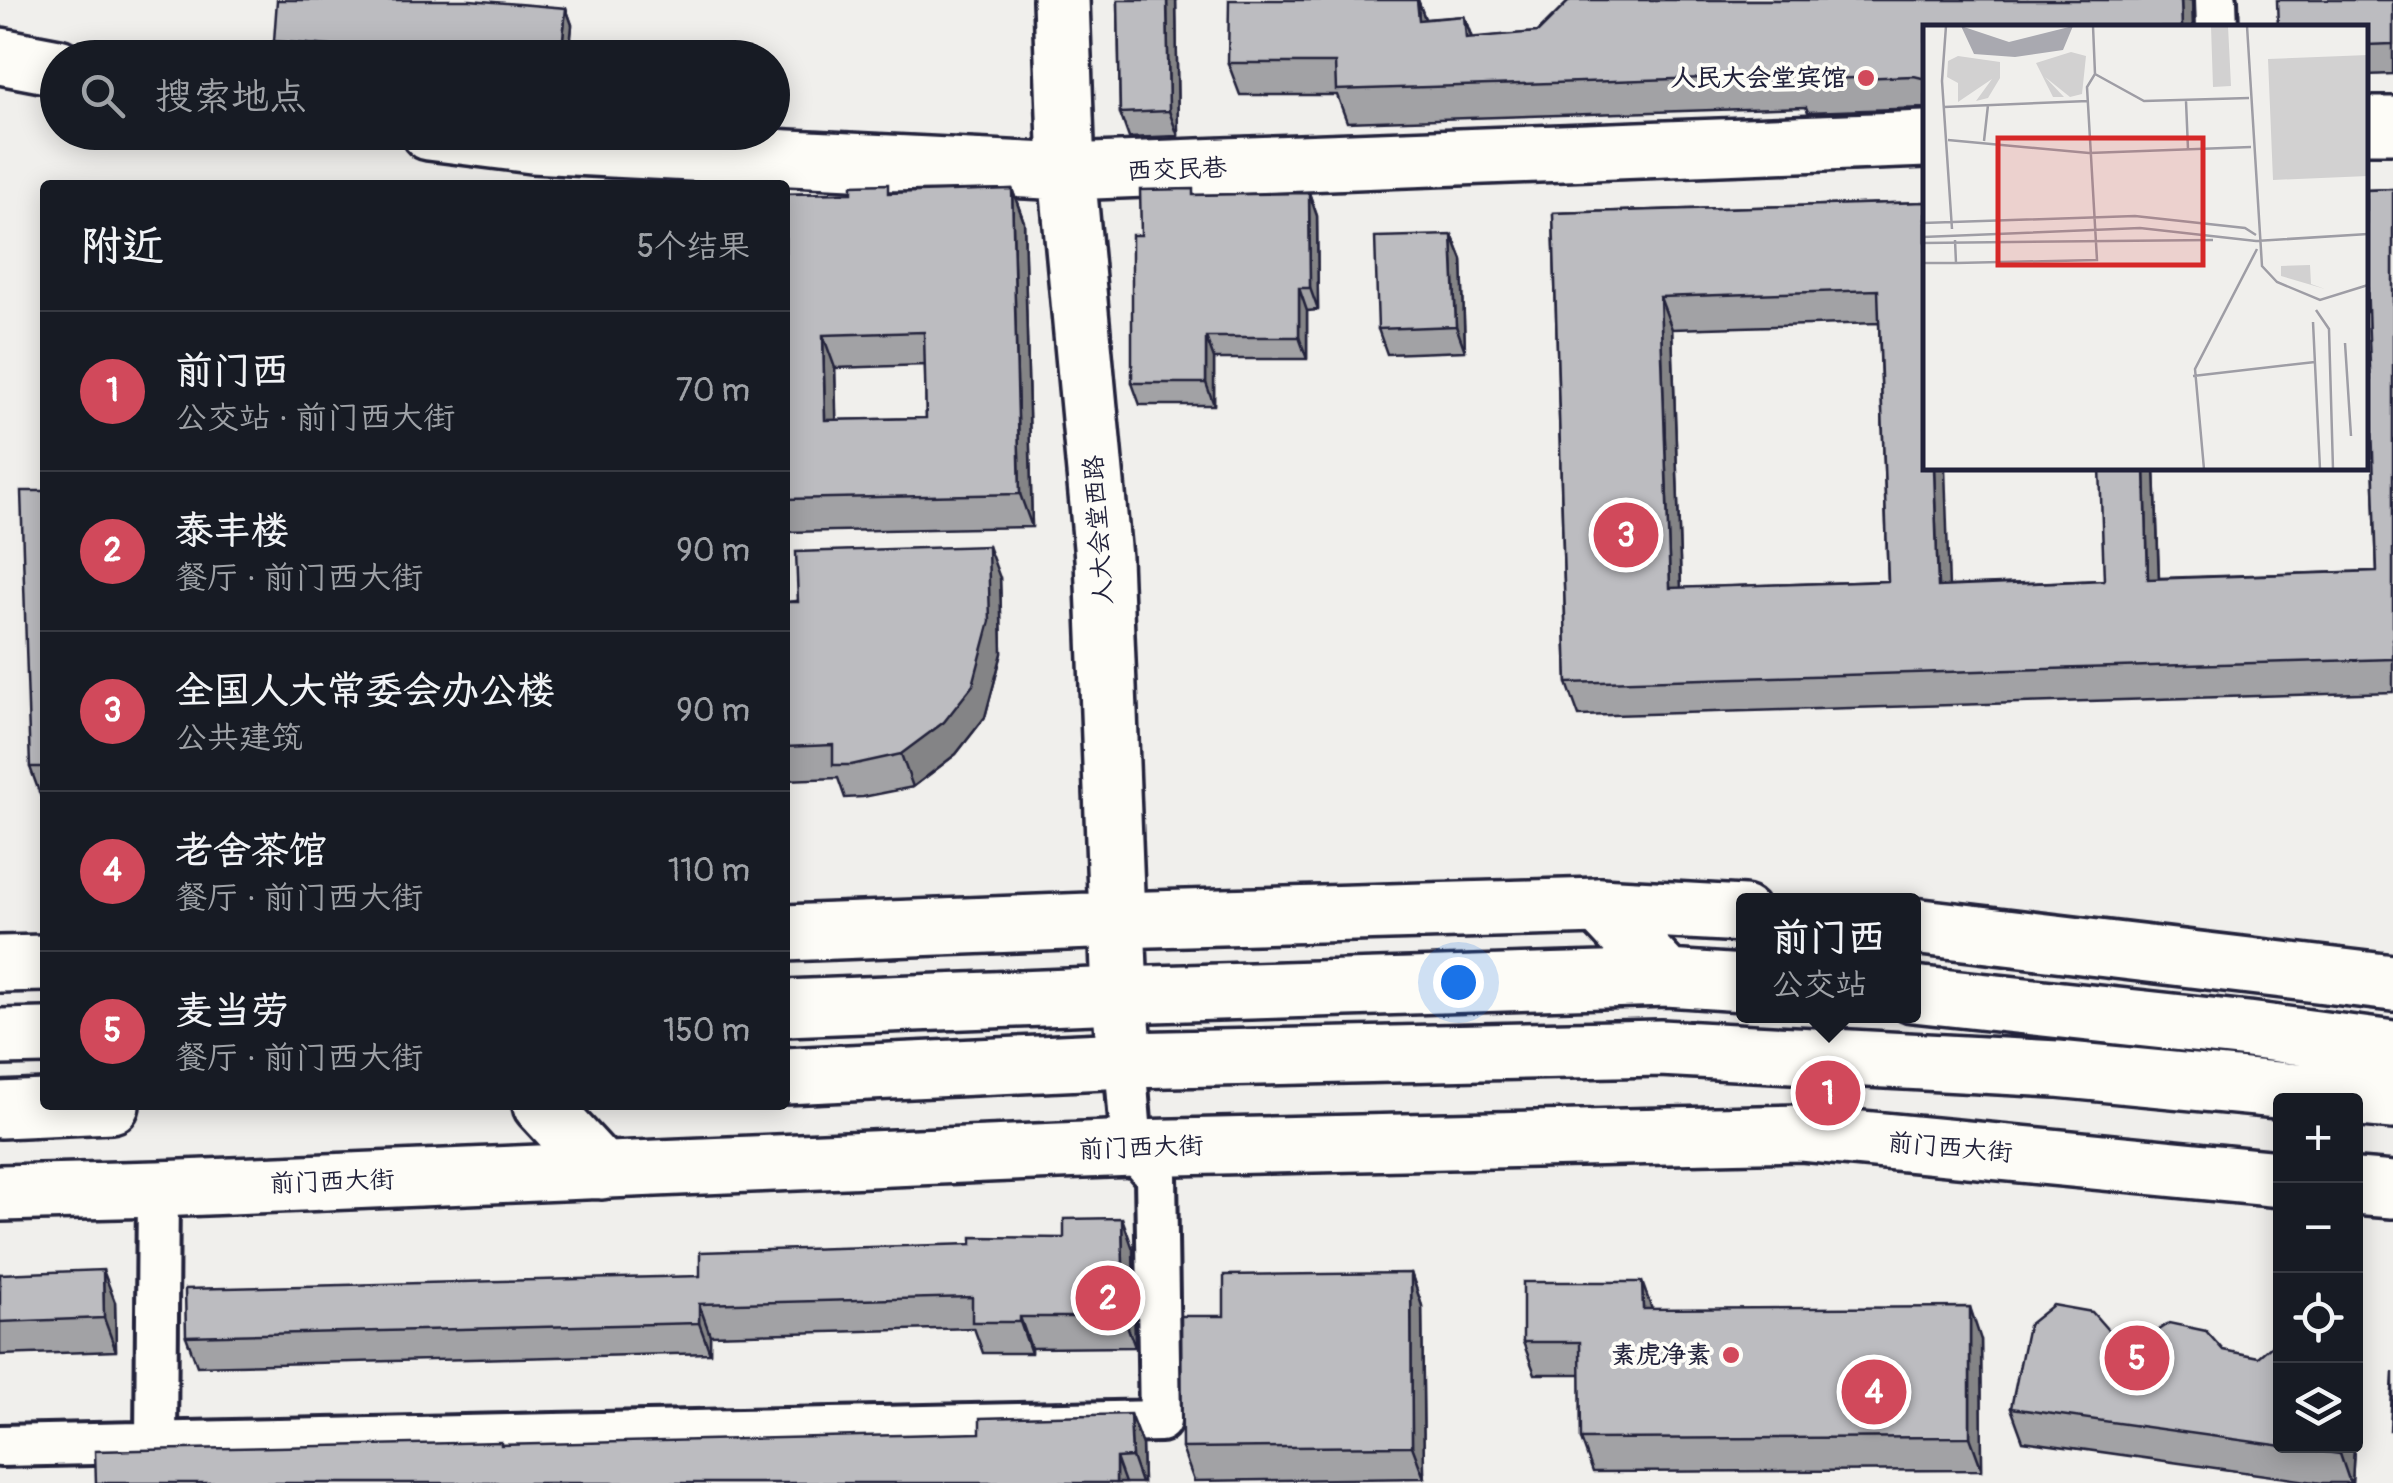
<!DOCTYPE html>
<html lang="zh">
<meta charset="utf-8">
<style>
body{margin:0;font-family:Pangolin,"LXGW WenKai TC",sans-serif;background:#242831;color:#f1f3f6}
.controls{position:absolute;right:30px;bottom:30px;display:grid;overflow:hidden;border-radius:10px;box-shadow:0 5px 25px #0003}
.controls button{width:90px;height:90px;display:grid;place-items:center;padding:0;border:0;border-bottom:2px solid #363941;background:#171b24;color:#f1f3f6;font:50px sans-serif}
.you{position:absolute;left:1458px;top:982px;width:35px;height:35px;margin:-25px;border:8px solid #fff;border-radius:50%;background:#1a73e8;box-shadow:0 0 0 15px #1a73e833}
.badge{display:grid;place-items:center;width:65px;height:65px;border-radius:50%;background:#d1495b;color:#fff;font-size:32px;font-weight:700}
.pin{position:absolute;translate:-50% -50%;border:5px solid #fff;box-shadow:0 2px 10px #0006}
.popup{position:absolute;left:1736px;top:893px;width:185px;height:130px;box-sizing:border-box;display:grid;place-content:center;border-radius:10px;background:#171b24;filter:drop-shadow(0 2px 8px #0005);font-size:32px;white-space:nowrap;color:#9ea1a6}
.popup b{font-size:38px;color:#f1f3f6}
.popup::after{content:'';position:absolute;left:50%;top:100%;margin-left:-20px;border:20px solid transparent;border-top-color:#171b24}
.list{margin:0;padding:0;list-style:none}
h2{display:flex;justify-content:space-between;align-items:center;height:130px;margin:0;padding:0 40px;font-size:42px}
h2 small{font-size:32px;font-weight:400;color:#9ea1a6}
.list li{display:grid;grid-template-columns:65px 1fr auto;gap:30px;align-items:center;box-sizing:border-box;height:160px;padding:0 40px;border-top:2px solid #363941}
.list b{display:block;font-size:38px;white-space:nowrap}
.list p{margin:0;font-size:32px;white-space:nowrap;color:#9ea1a6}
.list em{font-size:32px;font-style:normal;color:#9ea1a6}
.icon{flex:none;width:55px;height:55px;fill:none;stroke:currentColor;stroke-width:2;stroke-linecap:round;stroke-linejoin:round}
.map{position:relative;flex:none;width:2393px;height:1483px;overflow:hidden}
.search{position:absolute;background:#171b24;box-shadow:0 5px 25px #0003;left:40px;top:40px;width:750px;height:110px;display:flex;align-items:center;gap:25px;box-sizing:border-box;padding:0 35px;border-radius:55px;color:#9ea1a6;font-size:38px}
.panel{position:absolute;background:#171b24;box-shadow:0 5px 25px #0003;left:40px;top:180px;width:750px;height:930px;border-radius:10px}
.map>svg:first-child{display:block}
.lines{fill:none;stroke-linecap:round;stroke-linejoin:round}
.street-casing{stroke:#22223b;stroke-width:48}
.secondary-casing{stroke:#22223b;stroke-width:62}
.primary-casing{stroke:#22223b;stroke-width:62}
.street{stroke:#fdfcf7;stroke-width:40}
.secondary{stroke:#fdfcf7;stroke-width:55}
.primary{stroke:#fdfcf7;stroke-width:55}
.wall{fill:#a2a2a5;stroke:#22223b;stroke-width:2.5;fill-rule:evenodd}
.shaded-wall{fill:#848486;stroke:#22223b;stroke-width:2.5}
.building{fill:#bcbcc0;stroke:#22223b;stroke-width:2.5;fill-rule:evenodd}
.poi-dot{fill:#d1495b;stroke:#fdfcf7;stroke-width:4}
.labels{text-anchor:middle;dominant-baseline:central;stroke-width:8;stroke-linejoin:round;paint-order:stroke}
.poi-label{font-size:25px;font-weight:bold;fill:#22223b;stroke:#fdfcf7;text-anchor:end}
.street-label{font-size:25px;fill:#22223b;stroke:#fdfcf7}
.inset-road{fill:none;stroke:#9e9da5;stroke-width:2.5}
.view{fill:#d62828;fill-opacity:0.15;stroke:#d62828;stroke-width:5}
.inset-edge{fill:none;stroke:#22223b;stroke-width:5}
</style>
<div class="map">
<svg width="2393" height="1483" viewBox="0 0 2393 1483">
<rect width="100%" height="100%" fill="#f0efec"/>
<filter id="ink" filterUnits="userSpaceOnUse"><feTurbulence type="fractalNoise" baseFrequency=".01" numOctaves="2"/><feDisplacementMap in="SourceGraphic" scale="20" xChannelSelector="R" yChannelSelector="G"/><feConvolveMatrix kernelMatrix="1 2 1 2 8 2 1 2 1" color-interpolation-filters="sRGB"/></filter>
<g filter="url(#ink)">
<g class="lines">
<g class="street-casing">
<path id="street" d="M 2216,0 L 2217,28
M 156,1443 L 158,1189
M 0,1446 L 1160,1421 L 1156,1176 L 1132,1148 L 1125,1060"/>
</g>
<g class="secondary-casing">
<path id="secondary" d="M 1061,0 L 1067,172 L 1103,558 L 1120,995 L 1125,1060
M 0,56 L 58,67
M 2366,125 L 2393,125
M 429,132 L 532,145 L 1067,172 L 1926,139
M 1913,926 L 2393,983
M 785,933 L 1116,920 L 1599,906 L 1743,914
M 0,964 L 45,963
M 541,1105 L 602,1171
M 2356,1187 L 2393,1190
M 0,1193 L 158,1189 L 1132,1148 L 1800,1133 L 2280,1179"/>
</g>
<g class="primary-casing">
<path id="primary" d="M 1599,906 L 1667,978
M 1913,994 L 2248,1030 L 2393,1049
M 785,1008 L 1120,995 L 1667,978 L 1743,983
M 0,1037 L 45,1036
M 785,1076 L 1125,1060 L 1660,1048 L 2057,1069 L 2393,1101
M 0,1110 L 111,1105"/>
</g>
<use href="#street" class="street"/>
<use href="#secondary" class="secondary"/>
<use href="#primary" class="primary"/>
</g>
<path class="wall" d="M 1118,0 L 1176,0 L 1178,136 L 1129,138 L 1120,113 Z
M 1418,0 L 1425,19 L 1464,16 L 1472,38 L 1538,32 L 1570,0 L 2192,0 L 2193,28 L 1926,28 L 1926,108 L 1808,112 L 1806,107 L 1347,122 L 1337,95 L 1240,95 L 1228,63 Z
M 2393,0 L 2393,74 L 2366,75 L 2366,28 Z
M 566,8 L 572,25 L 569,58 L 280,58 L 274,41 Z
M 1012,189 L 1024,222 L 1032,527 L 786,532 L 785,194 ZM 925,365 L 926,418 L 836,420 L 835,368 Z
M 2393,189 L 2393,692 L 1579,716 L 1567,683 L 1553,213 L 1926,202 L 1926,468 L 1949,586 L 2104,580 L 2155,468 L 2159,578 L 2377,571 L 2368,312 L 2366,312 L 2366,190 ZM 1879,323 L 1888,581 L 1681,588 L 1672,329 Z
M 1309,193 L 1317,216 L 1318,310 L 1307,311 L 1307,359 L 1214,359 L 1214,405 L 1140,405 L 1132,383 L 1141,235 L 1195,195 Z
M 1452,235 L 1462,260 L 1465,351 L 1387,354 L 1378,329 Z
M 45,491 L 45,800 L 42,800 L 30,767 Z
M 1000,578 L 1002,653 L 985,717 L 956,754 L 913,787 L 863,797 L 845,798 L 838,778 L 785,780 L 785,602 Z
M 972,1244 L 1133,1249 L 1135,1347 L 1031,1348 L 1031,1353 L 983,1353 L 974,1328 L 710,1335 L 710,1353 L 197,1366 L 186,1336 Z
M 1411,1273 L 1422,1306 L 1424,1478 L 1194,1481 L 1182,1448 L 1224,1316 Z
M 0,1274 L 115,1302 L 116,1351 L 0,1355 Z
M 1652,1309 L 1981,1340 L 1982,1470 L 1593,1472 L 1581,1439 L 1581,1374 L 1535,1374 L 1523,1342 Z
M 2115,1338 L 2280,1446 L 2354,1446 L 2352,1483 L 2322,1483 L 2023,1441 L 2011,1408 Z
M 502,1445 L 1142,1445 L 1143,1483 L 96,1483 Z"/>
<path class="shaded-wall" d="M 1167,0 L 1176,0 L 1178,136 L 1169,111 Z
M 1418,0 L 1429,30 L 1419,20 Z
M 2181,0 L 2192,0 L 2193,28 L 2182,28 Z
M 566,8 L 572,25 L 569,58 L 561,58 Z
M 1464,16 L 1475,48 L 1466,38 Z
M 1012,189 L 1024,222 L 1032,527 L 1020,494 Z
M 1309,193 L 1317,216 L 1318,310 L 1310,288 Z
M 1452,235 L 1462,260 L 1465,351 L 1456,326 Z
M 1299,288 L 1307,311 L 1307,359 L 1299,337 Z
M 1660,297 L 1672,329 L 1682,620 L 1670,588 Z
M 823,335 L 835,368 L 837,452 L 825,420 Z
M 1206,337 L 1214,359 L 1214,405 L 1206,383 Z
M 1934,468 L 1945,468 L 1950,619 L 1938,587 Z
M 2145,468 L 2155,468 L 2160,611 L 2148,579 Z
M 988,546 L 1000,578 L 1002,653 L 985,717 L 956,754 L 913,787 L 901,754 Z
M 1122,1218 L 1133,1249 L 1135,1347 L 1124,1317 Z
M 103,1270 L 115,1302 L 116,1351 L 104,1318 Z
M 1411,1273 L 1422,1306 L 1424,1478 L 1412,1446 Z
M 1642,1282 L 1654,1315 L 1643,1309 Z
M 699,1304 L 710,1335 L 710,1353 L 699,1323 Z
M 1970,1307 L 1981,1340 L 1982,1470 L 1970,1437 Z
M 1020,1317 L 1031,1348 L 1031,1353 L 1020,1322 Z
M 1130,1414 L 1142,1445 L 1143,1483 L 1141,1483 L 1132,1457 Z
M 2340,1446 L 2354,1446 L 2352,1483 L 2350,1483 L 2340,1454 Z
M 1116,1458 L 1125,1483 L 1116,1483 Z"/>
<path class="building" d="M 277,0 L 470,0 L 566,8 L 561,58 L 464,58 L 274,41 Z
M 1118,0 L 1167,0 L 1169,111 L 1120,113 Z
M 1229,0 L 1417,0 L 1419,20 L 1464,16 L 1466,38 L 1538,32 L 1570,0 L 2181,0 L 2182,28 L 1926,28 L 1926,79 L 1914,76 L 1797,80 L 1797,75 L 1336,90 L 1335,63 L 1228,63 Z
M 2277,0 L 2393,0 L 2393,44 L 2366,45 L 2366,28 L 2278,28 Z
M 888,184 L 888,193 L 1012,189 L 1020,494 L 785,499 L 785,194 L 852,193 L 852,185 ZM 924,332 L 926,418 L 825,420 L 823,335 Z
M 1193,189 L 1193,195 L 1309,193 L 1310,288 L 1299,288 L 1299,337 L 1206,337 L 1206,383 L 1132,383 L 1132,235 L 1141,235 L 1140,190 Z
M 2393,189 L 2393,659 L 1567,683 L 1553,213 L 1926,202 L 1926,468 L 1934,468 L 1938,587 L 2104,580 L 2100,468 L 2145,468 L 2148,579 L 2377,571 L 2367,279 L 2366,279 L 2366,190 ZM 1878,290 L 1888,581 L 1670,588 L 1660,297 Z
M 1452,235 L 1456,326 L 1378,329 L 1375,237 Z
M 21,491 L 45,491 L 45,767 L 30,767 Z
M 988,546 L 990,621 L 973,685 L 944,722 L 901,754 L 851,765 L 833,765 L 833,745 L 785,747 L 785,602 L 798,602 L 796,552 Z
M 1122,1218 L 1124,1317 L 1020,1317 L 1020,1322 L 972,1322 L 972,1297 L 699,1304 L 699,1323 L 186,1336 L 185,1289 L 700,1276 L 700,1252 L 972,1244 L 972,1237 L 1064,1238 L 1064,1219 Z
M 103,1270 L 104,1318 L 0,1322 L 0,1274 Z
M 1411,1273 L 1412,1446 L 1182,1448 L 1181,1316 L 1224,1316 L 1224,1275 Z
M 1523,1282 L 1642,1282 L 1643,1309 L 1970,1307 L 1970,1437 L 1581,1439 L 1580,1342 L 1523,1342 Z
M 2053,1305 L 2092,1312 L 2115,1338 L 2141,1341 L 2169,1323 L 2206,1331 L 2223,1350 L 2258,1357 L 2280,1338 L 2280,1446 L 2340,1446 L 2340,1454 L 2011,1408 L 2028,1325 Z
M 2393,1372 L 2393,1430 L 2390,1430 Z
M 1130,1414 L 1132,1457 L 1116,1458 L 1116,1483 L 96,1483 L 95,1451 L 501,1442 L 501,1445 L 980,1433 L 980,1418 Z"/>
</g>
<g class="poi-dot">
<circle cx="1866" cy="78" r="10"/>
<circle cx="1731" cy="1355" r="10"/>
</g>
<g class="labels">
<g class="poi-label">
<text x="1846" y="78">人民大会堂宾馆</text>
<text x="1711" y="1355">素虎净素</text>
</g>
<g class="street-label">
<text transform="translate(1177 170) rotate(-2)">西交民巷</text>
<text transform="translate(1099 530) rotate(-94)">人大会堂西路</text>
<text transform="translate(1141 1148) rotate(-2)">前门西大街</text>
<text transform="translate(1950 1148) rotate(5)">前门西大街</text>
<text transform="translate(332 1182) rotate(-2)">前门西大街</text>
</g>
</g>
<g transform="translate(1923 25)">
<rect width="445" height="445" fill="#f0efec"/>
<path d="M 288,1 L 305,1 L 308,61 L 290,62 ZM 148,27 L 163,31 L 159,69 L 147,72 L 122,52 L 141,72 L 130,72 L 113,38 ZM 445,30 L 445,151 L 350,155 L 345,34 ZM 35,31 L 77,37 L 77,53 L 65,73 L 53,76 L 69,54 L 35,77 L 35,58 L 24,52 L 25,36 ZM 387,240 L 388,259 L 402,264 L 358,251 L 358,241 Z" fill="#d2d1d1"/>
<path d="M 38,1 L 86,17 L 150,1 L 140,25 L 92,32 L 51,29 Z" fill="#a9a9b0"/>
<path class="inset-road" d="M 23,1 L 19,56 L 29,204M 324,1 L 339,241 L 354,257 L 397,275 L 445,260M 172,49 L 221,76 L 326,73M 263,76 L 265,124M 21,82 L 165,76M 25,115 L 166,128 L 328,122M 61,116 L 65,80M 0,198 L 212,191 L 322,203 L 333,210M 0,212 L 217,203 L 333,216 L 445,209M 0,218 L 290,215M 0,238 L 33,238 L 32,215M 33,238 L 174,235 L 164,62 L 172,49 L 170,1M 393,285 L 406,304 L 410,444M 390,297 L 397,444M 422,318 L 428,411M 270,351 L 392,337M 281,444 L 272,344 L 334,224"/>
<path class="view" d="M 75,113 L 280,113 L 280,240 L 75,240 Z"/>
<rect width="445" height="445" class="inset-edge"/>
</g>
</svg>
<div class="controls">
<button>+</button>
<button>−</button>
<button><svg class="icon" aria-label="locate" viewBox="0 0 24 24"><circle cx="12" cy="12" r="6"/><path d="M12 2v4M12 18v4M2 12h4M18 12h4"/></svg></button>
<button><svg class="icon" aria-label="layers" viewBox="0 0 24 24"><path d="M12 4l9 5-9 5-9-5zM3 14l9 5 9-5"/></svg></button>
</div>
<div class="you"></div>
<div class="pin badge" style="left:1828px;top:1093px">1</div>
<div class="popup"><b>前门西</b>公交站</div>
<div class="pin badge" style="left:1108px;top:1298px">2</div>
<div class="pin badge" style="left:1626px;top:535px">3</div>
<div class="pin badge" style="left:1874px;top:1392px">4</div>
<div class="pin badge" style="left:2137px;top:1358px">5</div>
<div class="search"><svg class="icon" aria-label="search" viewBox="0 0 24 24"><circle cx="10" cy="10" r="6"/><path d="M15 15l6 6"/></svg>搜索地点</div>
<section class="panel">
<h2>附近<small>5个结果</small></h2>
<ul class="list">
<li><span class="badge">1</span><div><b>前门西</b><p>公交站 · 前门西大街</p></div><em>70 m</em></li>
<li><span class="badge">2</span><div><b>泰丰楼</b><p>餐厅 · 前门西大街</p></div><em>90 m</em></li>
<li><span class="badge">3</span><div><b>全国人大常委会办公楼</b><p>公共建筑</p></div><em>90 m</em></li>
<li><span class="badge">4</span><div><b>老舍茶馆</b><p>餐厅 · 前门西大街</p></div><em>110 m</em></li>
<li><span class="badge">5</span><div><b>麦当劳</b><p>餐厅 · 前门西大街</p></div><em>150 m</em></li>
</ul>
</section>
</div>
